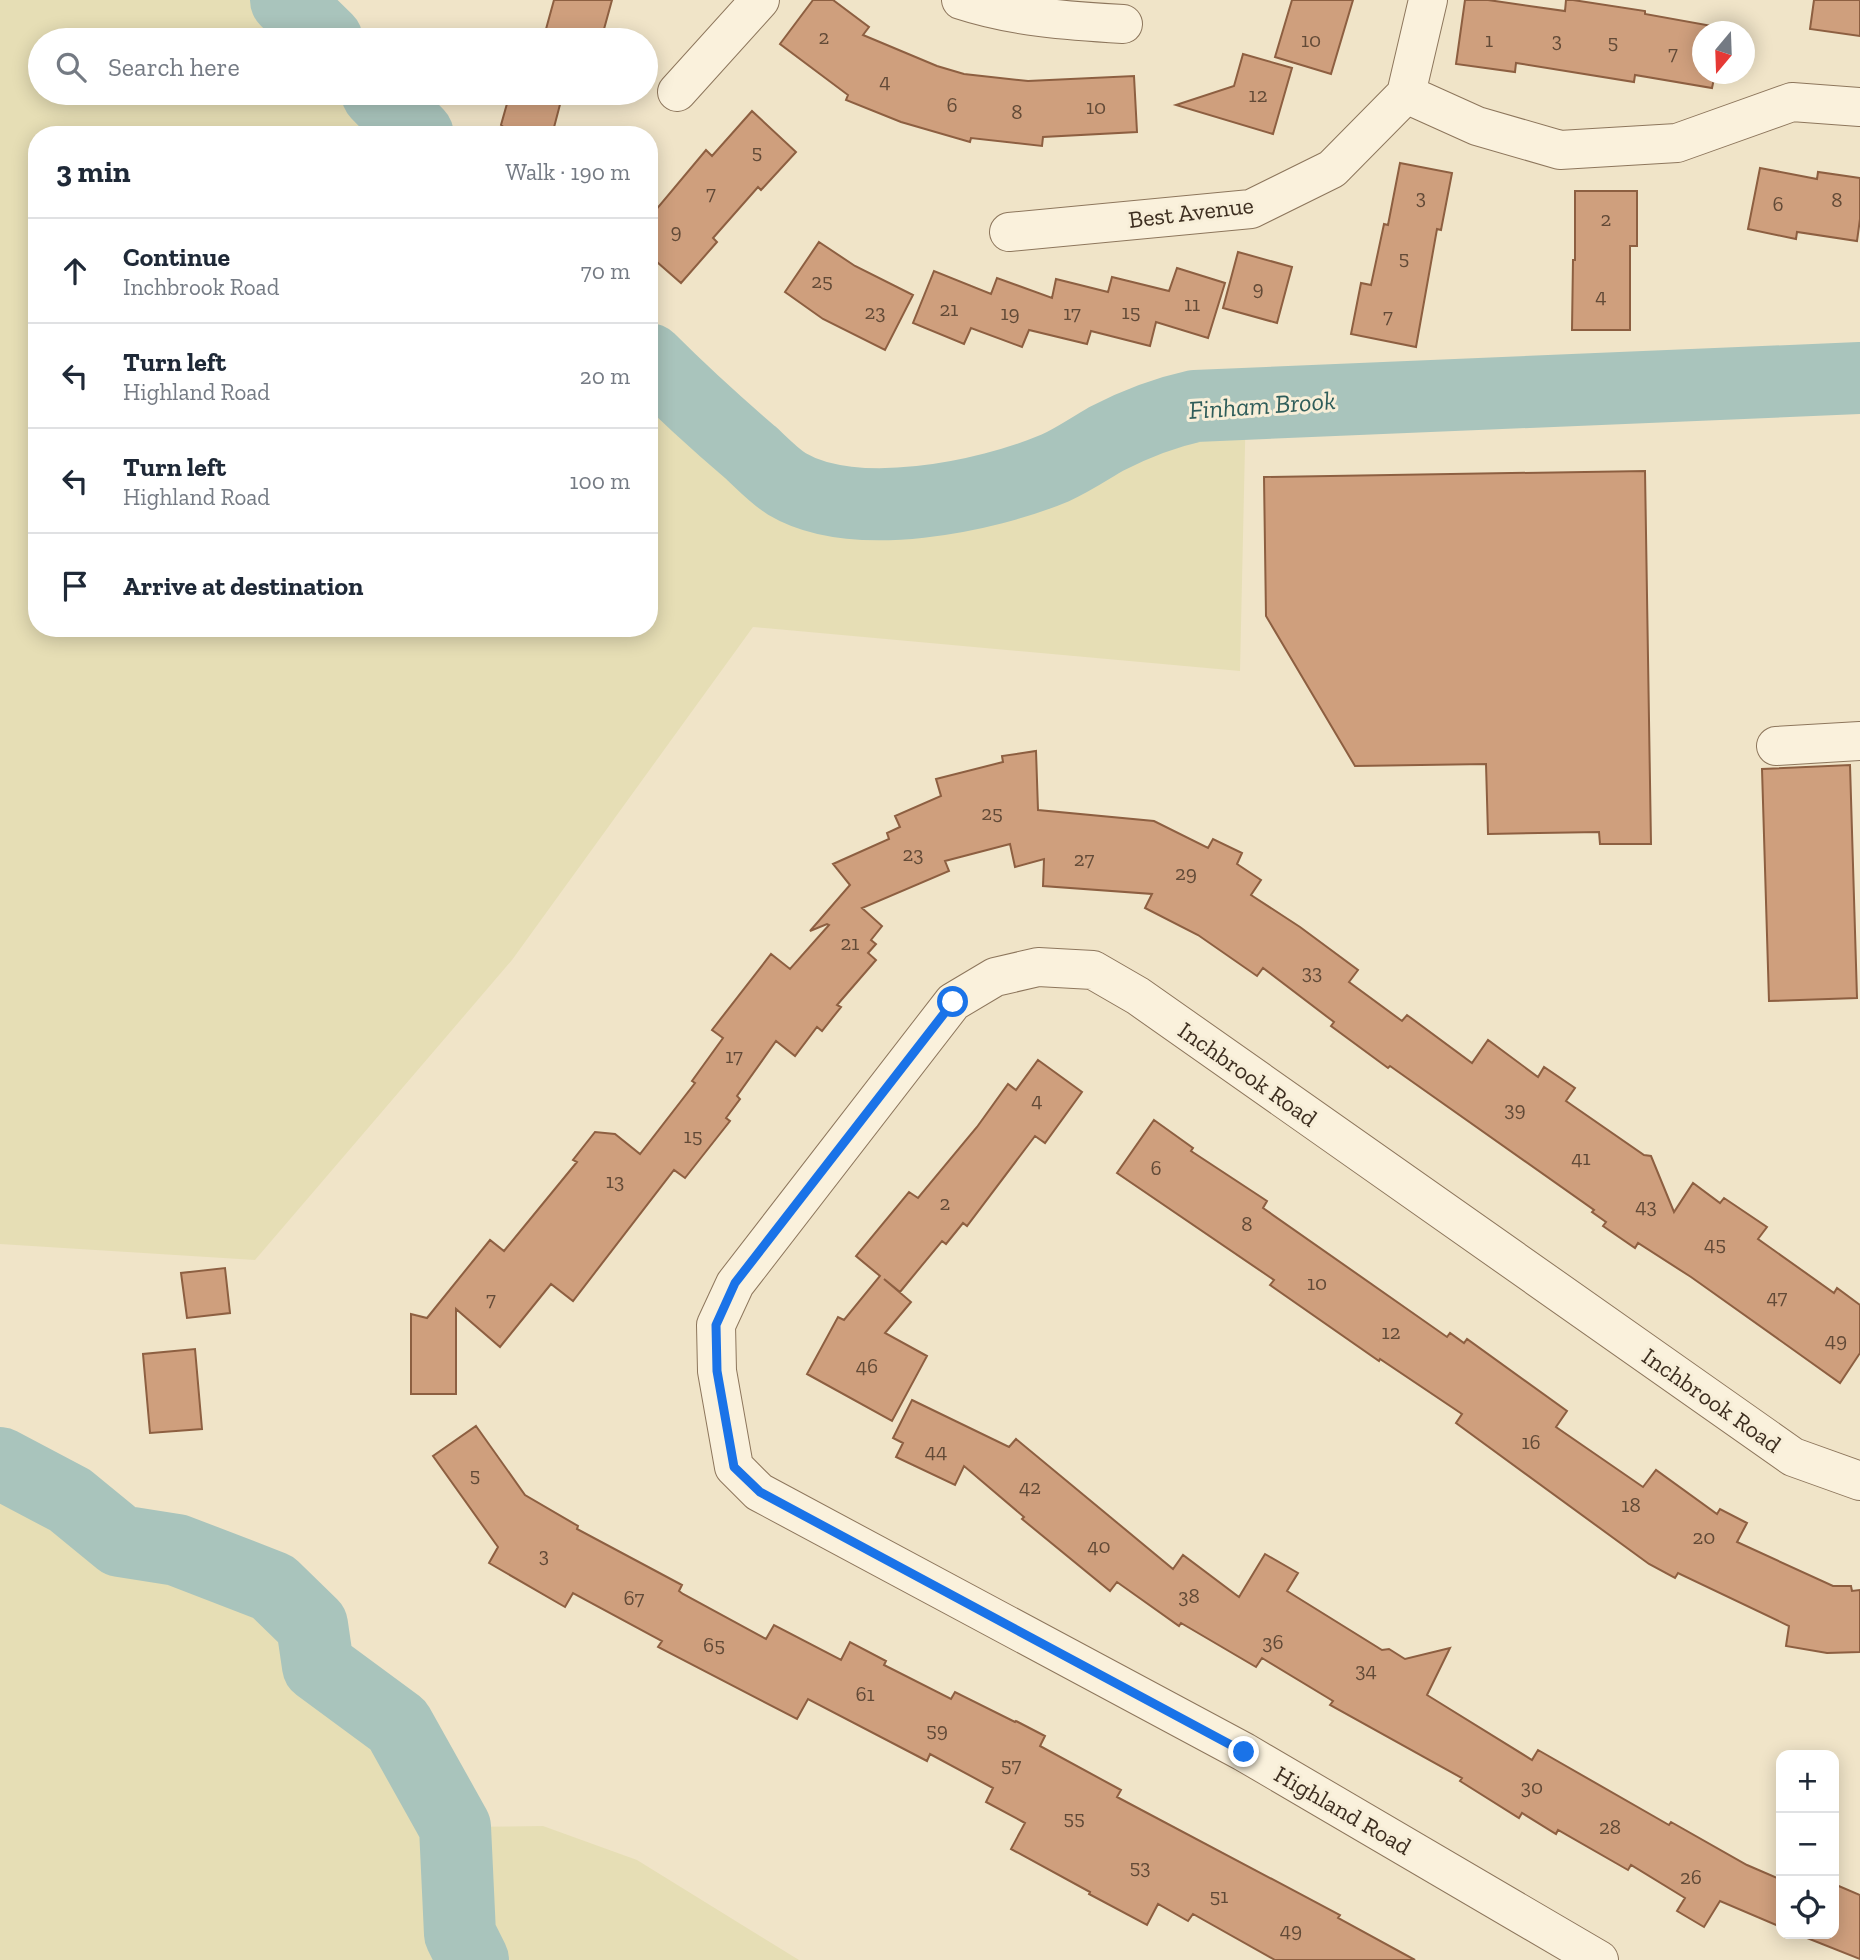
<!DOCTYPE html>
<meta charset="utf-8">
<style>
body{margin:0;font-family:"Zilla Slab",serif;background:#f2f2f3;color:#1f2937}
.controls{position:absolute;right:21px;bottom:21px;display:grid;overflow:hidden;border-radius:14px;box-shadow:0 4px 18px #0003}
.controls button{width:63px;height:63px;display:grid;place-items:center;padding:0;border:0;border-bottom:2px solid #e0e1e3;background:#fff;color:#1f2937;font:35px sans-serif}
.compass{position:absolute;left:1692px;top:21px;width:63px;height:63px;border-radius:50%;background:#fff;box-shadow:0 4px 18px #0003;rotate:199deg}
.stop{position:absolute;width:21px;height:21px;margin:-16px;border:5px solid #1a73e8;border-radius:50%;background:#fff}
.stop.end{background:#1a73e8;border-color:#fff;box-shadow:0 2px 7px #0008}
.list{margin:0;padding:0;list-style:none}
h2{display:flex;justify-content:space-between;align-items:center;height:91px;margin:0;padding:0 28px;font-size:30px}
h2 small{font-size:23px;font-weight:400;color:#747a83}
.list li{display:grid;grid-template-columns:46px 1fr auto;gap:21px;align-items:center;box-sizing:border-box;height:105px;padding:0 28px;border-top:2px solid #e0e1e3}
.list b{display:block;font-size:26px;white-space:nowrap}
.list p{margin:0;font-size:23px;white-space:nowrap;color:#747a83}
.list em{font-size:23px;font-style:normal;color:#747a83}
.icon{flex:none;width:38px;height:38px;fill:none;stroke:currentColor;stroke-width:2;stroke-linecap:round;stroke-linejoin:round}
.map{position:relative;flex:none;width:1860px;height:1960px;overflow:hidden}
.search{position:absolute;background:#fff;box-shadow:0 4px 18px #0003;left:28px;top:28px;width:630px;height:77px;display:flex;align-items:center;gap:18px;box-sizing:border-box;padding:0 24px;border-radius:38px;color:#747a83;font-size:26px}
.panel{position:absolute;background:#fff;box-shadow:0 4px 18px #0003;left:28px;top:126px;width:630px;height:511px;border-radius:28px}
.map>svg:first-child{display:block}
.farmland{fill:#e6deb5}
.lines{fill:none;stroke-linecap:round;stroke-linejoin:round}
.river{stroke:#a9c4bc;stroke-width:72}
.building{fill:#cf9f7d;stroke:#8d5f41;stroke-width:2}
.minor-casing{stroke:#8d765c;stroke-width:40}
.minor{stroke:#faf1dc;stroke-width:38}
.route{stroke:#1a73e8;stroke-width:9}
.labels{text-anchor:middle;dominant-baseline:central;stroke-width:6;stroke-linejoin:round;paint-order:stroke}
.number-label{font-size:21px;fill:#624a37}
.street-label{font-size:24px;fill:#3d2e20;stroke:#f7eed8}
.water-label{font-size:26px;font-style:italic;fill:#2f5d5a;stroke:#f7eed8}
</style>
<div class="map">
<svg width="1860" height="1960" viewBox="0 0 1860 1960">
<rect width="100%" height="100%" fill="#f0e4c8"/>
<path class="farmland" d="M 0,0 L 286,0 L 327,40 L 40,40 L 40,93 L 377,93 L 418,135 L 37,135 L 37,628 L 649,628 L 649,359 L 702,411 L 787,484 L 833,502 L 873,504 L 926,501 L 1023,481 L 1066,464 L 1106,439 L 1155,416 L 1195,406 L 1246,402 L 1240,671 L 753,627 L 512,960 L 255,1260 L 0,1244 Z
M 0,1463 L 70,1500 L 120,1541 L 177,1550 L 273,1587 L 312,1625 L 318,1666 L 398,1725 L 455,1827 L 543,1826 L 637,1860 L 799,1960 L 0,1960 Z"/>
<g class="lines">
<path class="river" d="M 286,0 L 327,40
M 377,93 L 418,135
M 649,359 C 682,392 716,423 751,453 C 762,463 774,476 787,484 C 854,524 986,497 1055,468 C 1073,460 1089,449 1106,439 C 1135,424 1163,413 1195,406 L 1860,378
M 0,1463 L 70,1500 L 120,1541 L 177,1550 L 273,1587 L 312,1625 L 318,1666 L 398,1725 L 455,1827 L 460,1934 L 473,1960"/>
</g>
<path class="building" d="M 554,0 L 612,0 L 601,40 L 543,40 Z
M 813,0 L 833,0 L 869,27 L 863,35 L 937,66 L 964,74 L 1028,81 L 1134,76 L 1137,132 L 1043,137 L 1042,146 L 971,138 L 970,142 L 901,122 L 846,100 L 848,95 L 780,44 Z
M 1292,0 L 1353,0 L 1331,74 L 1275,57 Z
M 1465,0 L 1488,0 L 1565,11 L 1566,0 L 1573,0 L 1645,11 L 1645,14 L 1723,28 L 1722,32 L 1703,32 L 1703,74 L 1715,74 L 1712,88 L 1635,75 L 1634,82 L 1516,63 L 1515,72 L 1456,64 Z
M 1814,0 L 1860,0 L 1860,36 L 1810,29 Z
M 1243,54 L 1292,68 L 1273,134 L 1176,105 L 1234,86 Z
M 510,93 L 563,93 L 552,135 L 513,135 L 501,125 Z
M 752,111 L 796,152 L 761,190 L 758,187 L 713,238 L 717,242 L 681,283 L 649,255 L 649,218 L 706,150 L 712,156 Z
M 1400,163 L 1452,173 L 1441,230 L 1437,229 L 1416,347 L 1351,334 L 1361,283 L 1371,285 L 1384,224 L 1388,225 Z
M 1760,168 L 1817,179 L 1818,172 L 1860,178 L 1860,219 L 1857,241 L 1797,232 L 1796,239 L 1748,229 Z
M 1575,191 L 1637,191 L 1637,246 L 1630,246 L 1630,330 L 1572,330 L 1573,260 L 1575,260 Z
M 819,242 L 855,266 L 913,295 L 885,350 L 823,319 L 785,292 Z
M 1238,252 L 1292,267 L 1277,323 L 1223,308 Z
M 1177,268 L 1225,283 L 1208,338 L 1156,322 L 1150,346 L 1091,331 L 1087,344 L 1029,330 L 1022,347 L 971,328 L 964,344 L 913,323 L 934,271 L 991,294 L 997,278 L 1052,298 L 1056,279 L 1108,292 L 1112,277 L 1169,291 Z
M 1645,471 L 1651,844 L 1600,844 L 1599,832 L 1488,834 L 1486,764 L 1355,766 L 1266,616 L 1264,477 Z
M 1036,751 L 1038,810 L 1154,821 L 1208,848 L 1213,839 L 1242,853 L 1237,864 L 1261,880 L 1251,895 L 1300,927 L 1358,970 L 1349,982 L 1402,1021 L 1407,1015 L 1472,1063 L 1488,1040 L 1538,1077 L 1544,1067 L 1575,1088 L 1566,1101 L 1644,1155 L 1651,1156 L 1674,1212 L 1693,1183 L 1720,1203 L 1724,1198 L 1767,1227 L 1758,1239 L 1834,1293 L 1837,1288 L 1860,1305 L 1860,1353 L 1840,1383 L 1691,1277 L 1638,1243 L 1635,1248 L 1603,1226 L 1606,1222 L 1592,1212 L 1594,1210 L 1390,1066 L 1388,1068 L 1331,1026 L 1334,1022 L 1263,968 L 1257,976 L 1198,935 L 1145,908 L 1152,894 L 1043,886 L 1044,859 L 1015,867 L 1010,844 L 945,861 L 949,871 L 862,908 L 882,926 L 871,940 L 876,944 L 868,953 L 876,960 L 837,1005 L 841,1007 L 822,1031 L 817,1027 L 795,1056 L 776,1041 L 737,1096 L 740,1099 L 726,1118 L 730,1121 L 685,1178 L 674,1170 L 573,1301 L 551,1284 L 500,1347 L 456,1309 L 456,1394 L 411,1394 L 411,1314 L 427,1318 L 490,1240 L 504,1251 L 577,1162 L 573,1160 L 595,1132 L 615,1134 L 640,1154 L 695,1083 L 692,1081 L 723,1038 L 712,1030 L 771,954 L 790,969 L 829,925 L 827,924 L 810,931 L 850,885 L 833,864 L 889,839 L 887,833 L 900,827 L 895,816 L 941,796 L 936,779 L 1003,762 L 1002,756 Z
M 1850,765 L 1857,998 L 1769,1001 L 1762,769 Z
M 1038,1060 L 1082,1092 L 1045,1143 L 1035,1136 L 967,1226 L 963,1223 L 946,1244 L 942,1241 L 900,1292 L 884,1279 L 911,1302 L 885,1333 L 927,1356 L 892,1421 L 807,1374 L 838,1317 L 844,1320 L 880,1276 L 856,1256 L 909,1192 L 918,1198 L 977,1127 L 1008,1084 L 1016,1090 Z
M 1154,1120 L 1193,1148 L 1191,1151 L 1267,1201 L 1263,1208 L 1447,1337 L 1450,1333 L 1464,1343 L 1467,1339 L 1567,1411 L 1556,1427 L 1643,1487 L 1656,1470 L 1717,1514 L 1720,1509 L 1747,1523 L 1737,1542 L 1833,1586 L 1851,1586 L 1852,1591 L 1860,1590 L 1860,1652 L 1827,1653 L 1786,1646 L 1789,1626 L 1678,1573 L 1675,1578 L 1649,1564 L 1456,1423 L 1462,1414 L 1380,1359 L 1379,1361 L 1270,1285 L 1274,1280 L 1117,1173 Z
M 225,1268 L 230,1313 L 187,1318 L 181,1273 Z
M 195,1349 L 202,1429 L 150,1433 L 143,1354 Z
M 912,1400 L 1009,1447 L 1016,1439 L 1173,1569 L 1183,1555 L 1239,1597 L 1265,1554 L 1298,1573 L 1287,1591 L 1382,1650 L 1389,1649 L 1405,1659 L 1450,1648 L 1427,1695 L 1532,1760 L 1538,1750 L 1669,1825 L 1671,1822 L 1747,1865 L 1777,1878 L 1781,1869 L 1781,1927 L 1720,1901 L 1704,1927 L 1677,1911 L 1685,1898 L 1631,1865 L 1628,1870 L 1558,1830 L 1556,1834 L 1522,1813 L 1519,1818 L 1460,1781 L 1462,1778 L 1330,1705 L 1333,1701 L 1262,1658 L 1256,1667 L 1181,1623 L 1179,1626 L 1117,1582 L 1110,1591 L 1022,1519 L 1024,1517 L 964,1466 L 955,1485 L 896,1457 L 903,1443 L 893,1438 Z
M 476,1426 L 525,1495 L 578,1526 L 577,1529 L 682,1585 L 679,1591 L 683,1594 L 766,1639 L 774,1625 L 841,1660 L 850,1642 L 886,1661 L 884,1665 L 951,1699 L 955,1692 L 1015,1722 L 1016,1721 L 1045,1736 L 1040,1746 L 1121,1790 L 1117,1797 L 1340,1915 L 1338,1918 L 1415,1960 L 1275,1960 L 1193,1914 L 1188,1921 L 1158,1904 L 1147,1925 L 1089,1894 L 1090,1892 L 1011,1849 L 1025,1823 L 986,1802 L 993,1788 L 930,1754 L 927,1761 L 808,1699 L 797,1719 L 658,1647 L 662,1641 L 573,1593 L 565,1607 L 489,1563 L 498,1547 L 433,1456 Z
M 1834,1884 L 1860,1895 L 1860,1959 L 1797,1934 L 1834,1934 Z"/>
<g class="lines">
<g class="minor-casing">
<path id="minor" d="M 961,0 C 1013,17 1068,21 1123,24
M 677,92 L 760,0
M 1406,94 L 1477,126 L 1560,150 L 1677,143 L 1792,102 L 1860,107
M 1009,232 L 1251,209 L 1332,169 L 1406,94 L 1428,0
M 1776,746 L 1860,741
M 1599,1960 L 1244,1752 L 759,1492 L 734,1467 L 717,1371 L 716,1325 L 735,1284 L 953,1002 L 995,977 L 1038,967 L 1093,970 L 1138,996 L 1793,1457 L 1860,1481"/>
</g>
<use href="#minor" class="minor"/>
</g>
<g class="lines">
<path class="route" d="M 953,1002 L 735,1283 L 716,1325 L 717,1371 L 734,1467 L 760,1492 L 1244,1752"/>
</g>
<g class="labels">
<g class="number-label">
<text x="824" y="36">2</text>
<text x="1311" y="39">10</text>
<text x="1489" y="39">1</text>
<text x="1557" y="39">3</text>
<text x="1613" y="41">5</text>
<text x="1673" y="52">7</text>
<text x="885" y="80">4</text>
<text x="1258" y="94">12</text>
<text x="952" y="104">6</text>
<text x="1096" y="106">10</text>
<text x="1017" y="111">8</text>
<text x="757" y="151">5</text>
<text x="711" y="192">7</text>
<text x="1421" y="196">3</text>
<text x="1837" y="199">8</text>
<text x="1778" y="203">6</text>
<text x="1606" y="218">2</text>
<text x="676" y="230">9</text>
<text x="1404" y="257">5</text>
<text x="822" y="280">25</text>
<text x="1258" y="287">9</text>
<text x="1601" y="295">4</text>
<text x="1192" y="303">11</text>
<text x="949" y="308">21</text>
<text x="875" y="311">23</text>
<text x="1131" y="311">15</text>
<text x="1010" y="312">19</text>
<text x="1072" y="312">17</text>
<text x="1388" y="315">7</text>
<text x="992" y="812">25</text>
<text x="913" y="853">23</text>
<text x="1084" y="858">27</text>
<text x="1186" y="872">29</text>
<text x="850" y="942">21</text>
<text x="1312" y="971">33</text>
<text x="734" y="1055">17</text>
<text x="1037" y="1099">4</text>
<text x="1515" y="1108">39</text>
<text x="693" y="1135">15</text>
<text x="1581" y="1157">41</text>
<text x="1156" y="1167">6</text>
<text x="615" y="1180">13</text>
<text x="945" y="1202">2</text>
<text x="1646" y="1205">43</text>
<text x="1247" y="1223">8</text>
<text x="1715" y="1243">45</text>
<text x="1317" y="1282">10</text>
<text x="1777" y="1296">47</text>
<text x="491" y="1298">7</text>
<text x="1391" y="1331">12</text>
<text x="1836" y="1339">49</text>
<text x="867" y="1365">46</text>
<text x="1531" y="1441">16</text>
<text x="936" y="1450">44</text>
<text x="475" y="1474">5</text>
<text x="1030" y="1486">42</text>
<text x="1631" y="1504">18</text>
<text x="1704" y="1536">20</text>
<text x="1099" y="1545">40</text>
<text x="544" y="1554">3</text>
<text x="1189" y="1595">38</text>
<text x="634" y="1597">67</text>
<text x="1273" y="1641">36</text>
<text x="714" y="1644">65</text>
<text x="1366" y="1669">34</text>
<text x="865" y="1693">61</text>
<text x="937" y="1729">59</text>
<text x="1011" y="1764">57</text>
<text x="1532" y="1786">30</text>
<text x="1074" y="1817">55</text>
<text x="1610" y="1826">28</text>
<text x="1140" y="1866">53</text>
<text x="1691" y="1876">26</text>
<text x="1219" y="1895">51</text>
<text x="1291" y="1929">49</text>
</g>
<g class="street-label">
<text transform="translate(1191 212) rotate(-7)">Best Avenue</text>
<text transform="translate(1248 1074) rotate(35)">Inchbrook Road</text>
<text transform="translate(1712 1400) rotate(35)">Inchbrook Road</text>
<text transform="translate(1343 1810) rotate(30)">Highland Road</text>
</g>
<g class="water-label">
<text transform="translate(1262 405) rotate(-4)">Finham Brook</text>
</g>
</g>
</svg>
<div class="controls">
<button>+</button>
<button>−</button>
<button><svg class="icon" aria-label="locate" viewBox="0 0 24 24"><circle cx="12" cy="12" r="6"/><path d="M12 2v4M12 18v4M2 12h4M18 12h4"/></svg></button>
</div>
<svg class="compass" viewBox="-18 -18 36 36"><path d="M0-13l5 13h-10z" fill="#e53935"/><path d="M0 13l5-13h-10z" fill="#747a83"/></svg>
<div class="stop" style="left:953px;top:1002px"></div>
<div class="stop end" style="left:1244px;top:1752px"></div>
<div class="search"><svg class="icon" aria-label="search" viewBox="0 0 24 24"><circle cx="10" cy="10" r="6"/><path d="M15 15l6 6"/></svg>Search here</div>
<section class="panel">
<h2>3 min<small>Walk · 190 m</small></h2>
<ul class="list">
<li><svg class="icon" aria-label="ahead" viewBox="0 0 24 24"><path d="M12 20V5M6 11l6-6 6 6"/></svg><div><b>Continue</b><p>Inchbrook Road</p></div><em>70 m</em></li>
<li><svg class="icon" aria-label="left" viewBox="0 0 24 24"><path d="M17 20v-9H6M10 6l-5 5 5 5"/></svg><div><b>Turn left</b><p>Highland Road</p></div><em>20 m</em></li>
<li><svg class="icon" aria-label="left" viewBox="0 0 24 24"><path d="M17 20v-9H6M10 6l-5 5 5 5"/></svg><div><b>Turn left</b><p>Highland Road</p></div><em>100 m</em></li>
<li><svg class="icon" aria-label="arrive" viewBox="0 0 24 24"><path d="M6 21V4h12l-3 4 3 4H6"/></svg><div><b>Arrive at destination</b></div></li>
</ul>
</section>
</div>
